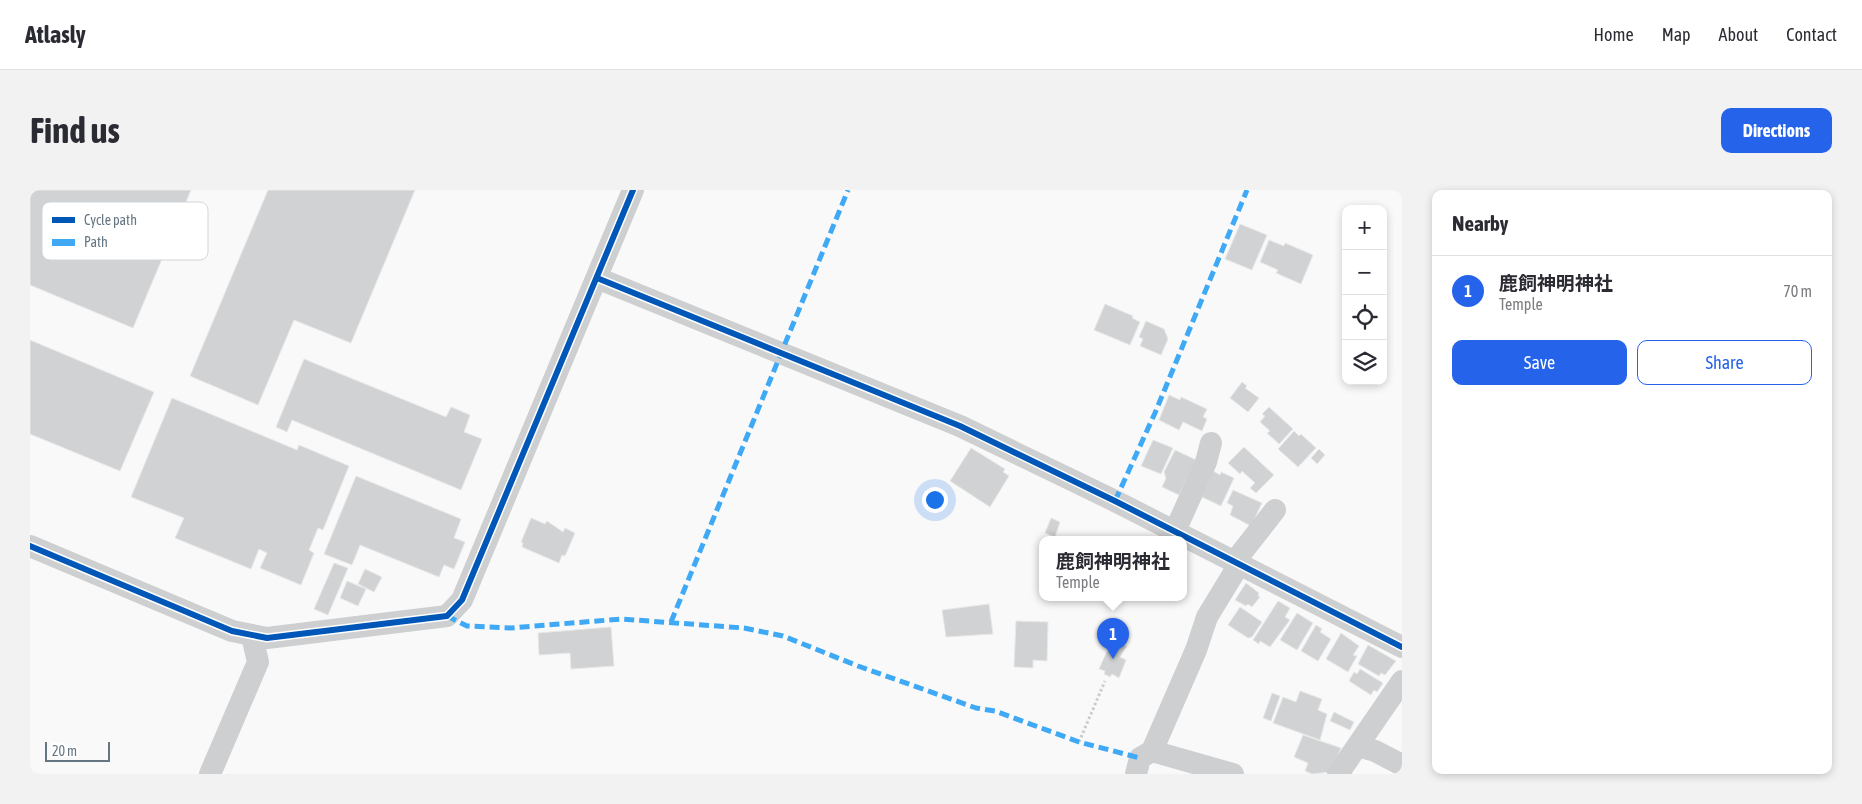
<!DOCTYPE html>
<meta charset="utf-8">
<style>
body{margin:0;font-family:"Asap Condensed","Noto Sans JP",sans-serif;background:#f2f2f3;color:#2b2b33}
.controls{position:absolute;right:15px;top:15px;display:grid;overflow:hidden;border-radius:10px;box-shadow:0 2px 8px #0003}
.controls button{width:45px;height:45px;display:grid;place-items:center;padding:0;border:0;border-bottom:1px solid #e1e1e2;background:#fff;color:#2b2b33;font:25px sans-serif}
.scale{position:absolute;left:15px;bottom:12px;width:65px;box-sizing:border-box;padding-left:5px;border:2px solid #657683;border-top:0;font-size:14px;line-height:18px;white-space:nowrap;color:#657683;-webkit-text-stroke:4px #fff;paint-order:stroke}
.you{position:absolute;left:904px;top:309px;width:18px;height:18px;margin:-12px;border:4px solid #fff;border-radius:50%;background:#1a73e8;box-shadow:0 0 0 8px #1a73e833}
.badge{display:grid;place-items:center;width:32px;height:32px;border-radius:50%;background:#2563eb;color:#fff;font-size:16px;font-weight:700}
.pin{position:absolute;translate:-50% -41px;filter:drop-shadow(0 1px 2px #0008)}
.pin::after{content:'';position:absolute;top:26px;width:18px;height:15px;background:inherit;clip-path:polygon(0 0,100% 0,50% 100%)}
.popup{position:absolute;left:1009px;top:346px;width:148px;height:65px;box-sizing:border-box;display:grid;place-content:center;border-radius:10px;background:#fff;filter:drop-shadow(0 1px 4px #0005);font-size:16px;white-space:nowrap;color:#7c7c81}
.popup b{font-size:19px;color:#2b2b33}
.popup::after{content:'';position:absolute;left:50%;top:100%;margin-left:-10px;border:10px solid transparent;border-top-color:#fff}
.list{margin:0;padding:0;list-style:none}
h2{display:flex;justify-content:space-between;align-items:center;height:65px;margin:0;padding:0 20px;font-size:21px}
h2 small{font-size:16px;font-weight:400;color:#7c7c81}
.list li{display:grid;grid-template-columns:32px 1fr auto;gap:15px;align-items:center;box-sizing:border-box;height:70px;padding:0 20px;border-top:1px solid #e1e1e2}
.list b{display:block;font-size:19px;white-space:nowrap}
.list p{margin:0;font-size:16px;white-space:nowrap;color:#7c7c81}
.list em{font-size:16px;font-style:normal;color:#7c7c81}
.actions{display:flex;gap:10px;padding:15px 20px}
.actions a{flex:1;padding:11px 0;border:1px solid #2563eb;border-radius:10px;text-align:center;font-size:18px;color:#2563eb}
.actions .main{background:#2563eb;color:#fff}
.icon{flex:none;width:28px;height:28px;fill:none;stroke:currentColor;stroke-width:2;stroke-linecap:round;stroke-linejoin:round}
.map{position:relative;flex:none;width:1372px;height:584px;overflow:hidden;border-radius:10px}
header{display:flex;align-items:center;gap:30px;box-sizing:border-box;height:70px;padding:0 25px;background:#fff;border-bottom:1px solid #e1e1e2}
header strong{font-size:24px}
nav{display:flex;gap:28px;margin-inline-start:auto;font-size:18px}
.intro{display:flex;align-items:center;justify-content:space-between;box-sizing:border-box;height:120px;padding:0 30px}
h1{margin:0;font-size:35px}
.button{padding:12px 22px;border-radius:10px;background:#2563eb;color:#fff;font-size:18px;font-weight:700}
main{display:flex;gap:30px;padding:0 30px}
aside{flex:1;background:#fff;border-radius:10px;box-shadow:0 2px 8px #0003}
.map>svg:first-child{display:block}
.building{fill:#d0d2d3;stroke:#e8e8e8}
.lines{fill:none;stroke-linecap:round;stroke-linejoin:round}
.path{stroke:#cbcccd;stroke-width:3;stroke-dasharray:2.5 2.5;stroke-linecap:butt}
.minor{stroke:#cecfd0;stroke-width:22}
.quiet{stroke:#3fa9f5;stroke-width:5;stroke-dasharray:10 5;stroke-linecap:butt}
.cycleway-casing{stroke:#fff;stroke-width:9}
.cycleway{stroke:#0057b8;stroke-width:6}
.key{fill:#fff;stroke:#d1d6da;stroke-width:1}
.key-label{font-size:14px;fill:#657683}
</style>
<header>
<strong>Atlasly</strong>
<nav><a>Home</a><a>Map</a><a>About</a><a>Contact</a></nav>
</header>
<div class="intro"><h1>Find us</h1><a class="button">Directions</a></div>
<main>
<div class="map">
<svg width="1372" height="584" viewBox="0 0 1372 584">
<rect width="100%" height="100%" fill="#f9f9f9"/>
<path class="building" d="M 0,0 L 161,0 L 103,138 L 0,95 Z
M 238,0 L 385,0 L 321,153 L 264,130 L 228,215 L 160,186 Z
M 1210,34 L 1237,45 L 1222,80 L 1195,69 Z
M 1239,50 L 1254,56 L 1255,53 L 1283,65 L 1271,94 L 1246,83 L 1248,80 L 1230,72 Z
M 1075,114 L 1103,126 L 1102,128 L 1110,132 L 1100,155 L 1064,140 Z
M 1116,131 L 1134,139 L 1138,149 L 1131,165 L 1110,156 L 1113,149 L 1109,147 Z
M 0,150 L 124,202 L 90,281 L 0,244 Z
M 274,169 L 416,227 L 421,217 L 440,225 L 434,242 L 452,249 L 431,300 L 262,230 L 257,242 L 246,237 Z
M 1212,192 L 1217,196 L 1215,198 L 1229,208 L 1218,222 L 1200,208 Z
M 1139,205 L 1150,210 L 1151,207 L 1177,219 L 1173,227 L 1177,229 L 1172,241 L 1153,232 L 1149,240 L 1129,230 Z
M 142,208 L 267,260 L 269,255 L 319,276 L 293,340 L 288,338 L 279,360 L 284,363 L 271,395 L 230,378 L 237,363 L 229,359 L 221,379 L 145,348 L 154,328 L 101,307 Z
M 1239,217 L 1263,239 L 1249,254 L 1237,243 L 1240,241 L 1230,232 L 1235,226 L 1232,224 Z
M 1264,241 L 1269,246 L 1271,244 L 1286,258 L 1268,277 L 1248,259 Z
M 1123,250 L 1143,258 L 1131,284 L 1111,276 Z
M 1214,257 L 1244,285 L 1226,303 L 1220,298 L 1225,293 L 1212,281 L 1210,284 L 1198,273 Z
M 941,258 L 975,279 L 973,282 L 979,286 L 960,317 L 920,291 Z
M 1289,259 L 1295,265 L 1287,274 L 1281,268 Z
M 1145,260 L 1166,270 L 1149,305 L 1132,297 L 1136,288 L 1134,282 Z
M 1183,281 L 1190,285 L 1191,282 L 1204,288 L 1191,316 L 1172,307 Z
M 326,286 L 431,329 L 424,348 L 435,352 L 424,379 L 414,375 L 409,387 L 330,355 L 322,375 L 294,364 Z
M 1203,300 L 1232,313 L 1221,336 L 1200,325 L 1203,316 L 1197,313 Z
M 501,328 L 515,334 L 517,331 L 533,342 L 535,338 L 545,343 L 535,366 L 532,365 L 529,373 L 492,357 L 493,353 L 491,352 Z
M 1021,328 L 1030,332 L 1025,347 L 1015,343 Z
M 304,373 L 318,378 L 298,425 L 284,419 Z
M 335,379 L 352,387 L 344,402 L 328,394 Z
M 317,391 L 336,399 L 328,416 L 310,408 Z
M 1216,393 L 1229,403 L 1228,406 L 1230,407 L 1222,417 L 1218,414 L 1216,416 L 1205,410 Z
M 1248,411 L 1260,418 L 1255,427 L 1260,430 L 1240,457 L 1230,451 L 1229,454 L 1223,450 Z
M 959,414 L 963,444 L 916,447 L 912,420 Z
M 1210,417 L 1232,432 L 1222,447 L 1218,448 L 1198,435 Z
M 1267,423 L 1283,433 L 1267,460 L 1250,450 Z
M 986,431 L 1018,432 L 1017,471 L 1003,470 L 1003,478 L 984,477 Z
M 1286,435 L 1292,439 L 1290,442 L 1301,449 L 1288,471 L 1271,461 Z
M 581,437 L 584,476 L 541,479 L 540,463 L 509,465 L 508,443 Z
M 1311,443 L 1329,456 L 1323,465 L 1327,466 L 1318,482 L 1296,469 Z
M 1086,452 L 1097,456 L 1090,467 L 1096,470 L 1089,488 L 1082,484 L 1080,487 L 1074,484 L 1075,481 L 1069,479 L 1077,461 L 1083,464 Z
M 1338,455 L 1366,471 L 1355,485 L 1351,483 L 1349,486 L 1328,474 Z
M 1330,479 L 1353,493 L 1347,502 L 1344,500 L 1341,505 L 1319,491 L 1324,482 L 1327,484 Z
M 1270,501 L 1292,509 L 1288,520 L 1297,524 L 1290,550 L 1243,533 L 1253,507 L 1266,512 Z
M 1242,503 L 1250,506 L 1241,531 L 1233,528 Z
M 1304,522 L 1324,532 L 1320,540 L 1300,531 Z
M 1273,545 L 1311,558 L 1301,582 L 1282,584 L 1275,581 L 1278,573 L 1264,567 Z"/>
<g class="lines">
<path class="path" d="M 1049,552 L 1075,491"/>
<path class="minor" d="M 567,88 L 930,236 L 1085,311 L 1372,457
M 1145,341 L 1176,272 L 1181,253
M 0,356 L 202,441 L 237,448 L 417,426 L 432,410 L 603,0
M 1205,371 L 1245,320
M 1328,556 L 1345,561 L 1372,575
M 1122,561 L 1203,584
M 180,584 L 228,472 L 222,446
M 1106,584 L 1110,568 L 1122,561 L 1166,460 L 1177,427 L 1210,373
M 1308,584 L 1372,491"/>
<path class="quiet" d="M 1085,311 L 1125,223 L 1217,0
M 417,426 L 437,436 L 481,438 L 591,429 L 714,438 L 753,446 L 828,476 L 946,518 L 965,521 L 1049,552 L 1110,568
M 641,432 L 818,0"/>
<g class="cycleway-casing">
<path id="cycleway" d="M 567,88 L 930,236 L 1085,311 L 1372,457
M 0,356 L 202,441 L 237,448 L 417,426 L 432,410 L 603,0"/>
</g>
<use href="#cycleway" class="cycleway"/>
</g>
<rect x="12" y="12" width="166" height="58" rx="8" class="key"/>
<rect x="22" y="27" width="23" height="6" fill="#0057b8"/>
<rect x="22" y="49" width="23" height="7" fill="#3fa9f5"/>
<g class="key-label">
<text x="54" y="35">Cycle path</text>
<text x="54" y="57">Path</text>
</g>
</svg>
<div class="controls">
<button>+</button>
<button>−</button>
<button><svg class="icon" aria-label="locate" viewBox="0 0 24 24"><circle cx="12" cy="12" r="6"/><path d="M12 2v4M12 18v4M2 12h4M18 12h4"/></svg></button>
<button><svg class="icon" aria-label="layers" viewBox="0 0 24 24"><path d="M12 4l9 5-9 5-9-5zM3 14l9 5 9-5"/></svg></button>
</div>
<div class="scale">20 m</div>
<div class="you"></div>
<div class="pin badge" style="left:1083px;top:469px">1</div>
<div class="popup"><b>鹿飼神明神社</b>Temple</div>
</div>
<aside>
<h2>Nearby<small></small></h2>
<ul class="list">
<li><span class="badge">1</span><div><b>鹿飼神明神社</b><p>Temple</p></div><em>70 m</em></li>
</ul>
<div class="actions"><a class="main">Save</a><a>Share</a></div>
</aside>
</main>
